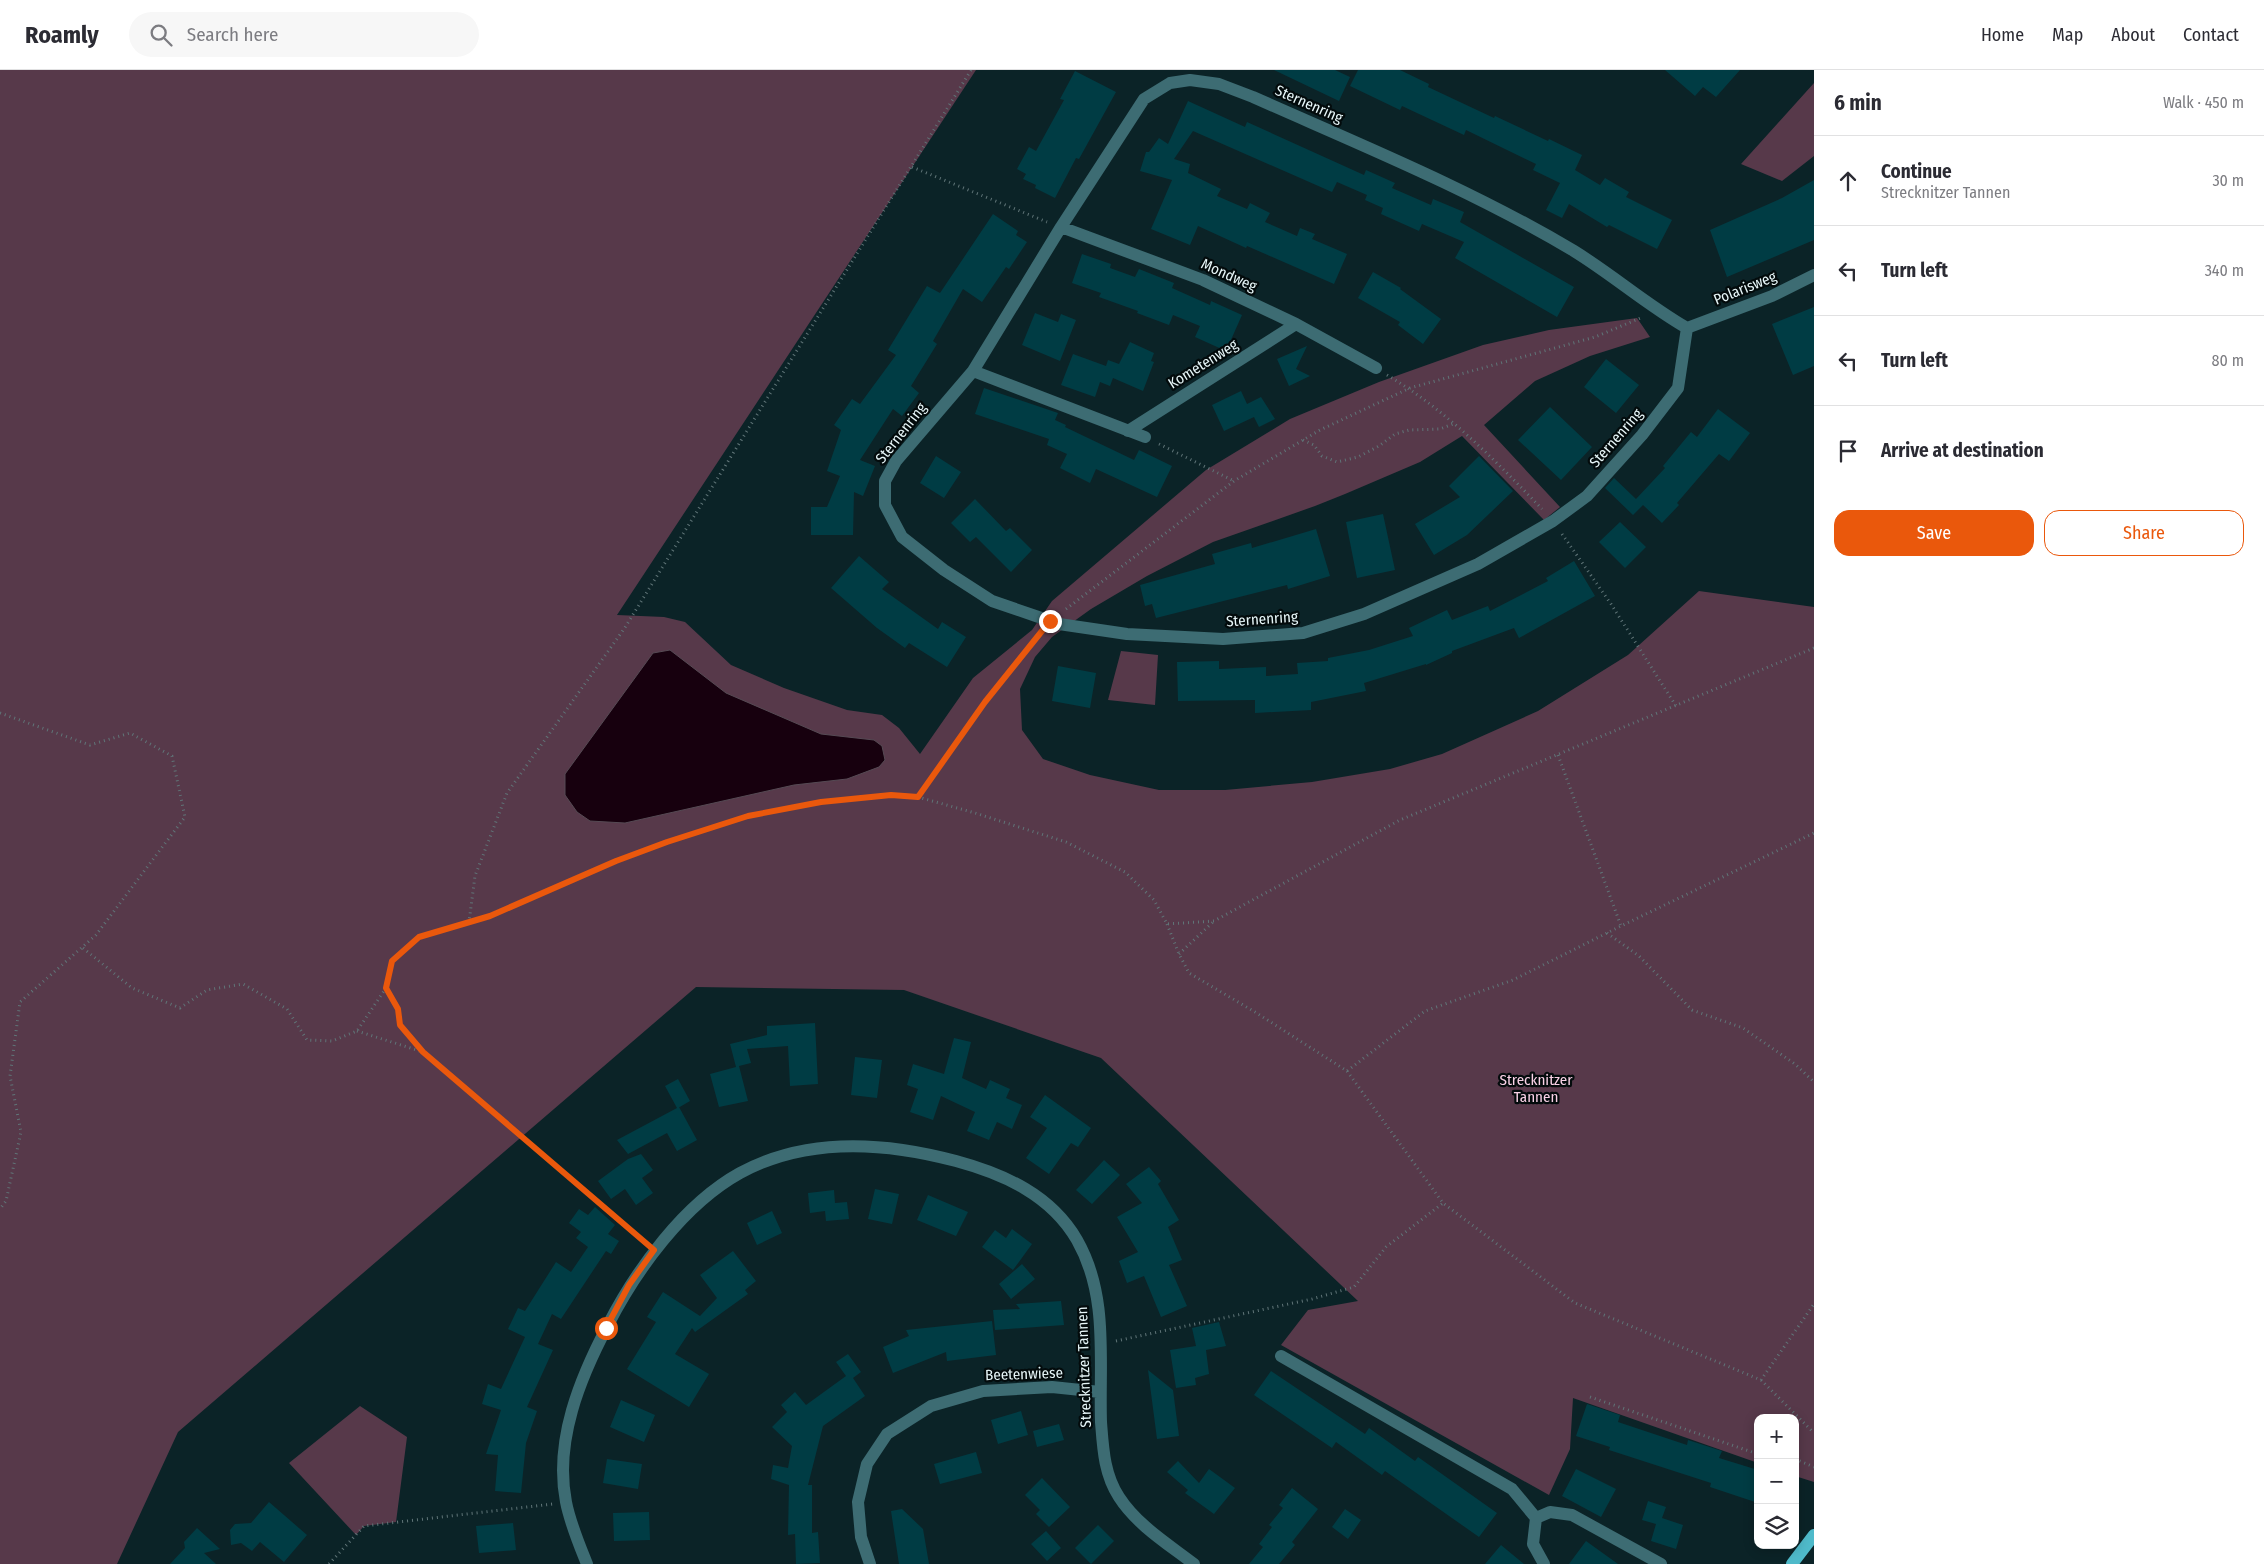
<!DOCTYPE html>
<meta charset="utf-8">
<style>
body{margin:0;font-family:"Fira Sans Condensed",sans-serif;background:#f7f7f7;color:#2b2b33}
.controls{position:absolute;right:15px;bottom:15px;display:grid;overflow:hidden;border-radius:10px;box-shadow:0 2px 12px #0003}
.controls button{width:45px;height:45px;display:grid;place-items:center;padding:0;border:0;border-bottom:1px solid #e1e1e2;background:#fff;color:#2b2b33;font:25px sans-serif}
.stop{position:absolute;width:15px;height:15px;margin:-11px;border:4px solid #ea580c;border-radius:50%;background:#fff}
.stop.end{background:#ea580c;border-color:#fff;box-shadow:0 1px 5px #0008}
.list{margin:0;padding:0;list-style:none}
h2{display:flex;justify-content:space-between;align-items:center;height:65px;margin:0;padding:0 20px;font-size:21px}
h2 small{font-size:16px;font-weight:400;color:#7c7c81}
.list li{display:grid;grid-template-columns:32px 1fr auto;gap:15px;align-items:center;box-sizing:border-box;height:90px;padding:0 20px;border-top:1px solid #e1e1e2}
.list b{display:block;font-size:19px;white-space:nowrap}
.list p{margin:0;font-size:16px;white-space:nowrap;color:#7c7c81}
.list em{font-size:16px;font-style:normal;color:#7c7c81}
.actions{display:flex;gap:10px;padding:15px 20px}
.actions a{flex:1;padding:11px 0;border:1px solid #ea580c;border-radius:15px;text-align:center;font-size:18px;color:#ea580c}
.actions .main{background:#ea580c;color:#fff}
.icon{flex:none;width:28px;height:28px;fill:none;stroke:currentColor;stroke-width:2;stroke-linecap:round;stroke-linejoin:round}
.map{position:relative;flex:none;width:1814px;height:1494px;overflow:hidden}
header{display:flex;align-items:center;gap:30px;box-sizing:border-box;height:70px;padding:0 25px;background:#fff;border-bottom:1px solid #e1e1e2}
header strong{font-size:24px}
nav{display:flex;gap:28px;margin-inline-start:auto;font-size:18px}
.search{width:350px;height:45px;background:#f7f7f7;display:flex;align-items:center;gap:12px;box-sizing:border-box;padding:0 18px;border-radius:28px;color:#7c7c81;font-size:19px}
main{display:flex}
aside{flex:1;background:#fff}
.map>svg:first-child{display:block}
.green{fill:#57394a}
.water{fill:#17000e;stroke:#564a54}
.building{fill:#003c44}
.lines{fill:none;stroke-linecap:round;stroke-linejoin:round}
.path{stroke:#607578;stroke-width:3;stroke-dasharray:1 4;stroke-linecap:butt}
.minor{stroke:#3d6c73;stroke-width:12}
.major{stroke:#4fbaca;stroke-width:12}
.route{stroke:#ea580c;stroke-width:6}
.labels{text-anchor:middle;dominant-baseline:central;stroke-width:4.5;stroke-linejoin:round;paint-order:stroke}
.street-label{font-size:15px;fill:#e8f7f9;stroke:#030b0c}
.park-label{font-size:15px;fill:#f9d1e6;stroke:#030b0c}
</style>
<header>
<strong>Roamly</strong>
<div class="search"><svg class="icon" aria-label="search" viewBox="0 0 24 24"><circle cx="10" cy="10" r="6"/><path d="M15 15l6 6"/></svg>Search here</div>
<nav><a>Home</a><a>Map</a><a>About</a><a>Contact</a></nav>
</header>
<main>
<div class="map">
<svg width="1814" height="1494" viewBox="0 0 1814 1494">
<rect width="100%" height="100%" fill="#0b2327"/>
<path class="green" d="M 0,0 L 976,0 L 617,545 L 664,547 L 685,552 L 731,595 L 784,618 L 847,640 L 882,645 L 899,658 L 920,684 L 973,608 L 1032,560 L 1052,531 L 1206,400 L 1290,349 L 1379,312 L 1483,275 L 1549,260 L 1637,248 L 1650,267 L 1590,286 L 1535,311 L 1484,355 L 1560,437 L 1544,450 L 1462,366 L 1420,392 L 1345,424 L 1315,436 L 1213,472 L 1147,506 L 1091,539 L 1052,567 L 1035,587 L 1020,619 L 1022,660 L 1043,689 L 1090,705 L 1159,720 L 1225,720 L 1312,712 L 1390,699 L 1442,684 L 1538,641 L 1628,585 L 1699,521 L 1814,537 L 1814,1412 L 1795,1406 L 1795,1348 L 1758,1348 L 1758,1393 L 1573,1328 L 1570,1379 L 1549,1425 L 1281,1275 L 1308,1240 L 1358,1231 L 1101,988 L 904,920 L 696,917 L 178,1362 L 117,1494 L 0,1494 Z
M 1814,13 L 1814,86 L 1782,111 L 1741,94 Z
M 1121,581 L 1158,585 L 1155,635 L 1108,630 Z
M 360,1336 L 407,1367 L 396,1452 L 364,1456 L 356,1465 L 289,1393 Z"/>
<path class="water" d="M 670,580 L 726,623 L 821,664 L 874,670 L 882,676 L 885,690 L 879,697 L 847,709 L 794,715 L 625,753 L 590,751 L 577,742 L 565,725 L 565,704 L 653,583 Z"/>
<path class="building" d="M 1274,0 L 1335,0 L 1350,7 L 1339,31 Z
M 1358,0 L 1400,0 L 1429,14 L 1428,17 L 1494,48 L 1495,46 L 1548,71 L 1549,69 L 1582,85 L 1575,100 L 1600,115 L 1605,108 L 1629,122 L 1626,127 L 1672,150 L 1657,179 L 1609,155 L 1607,157 L 1569,134 L 1562,148 L 1546,140 L 1560,113 L 1533,100 L 1536,94 L 1466,60 L 1464,65 L 1402,36 L 1400,40 L 1350,16 Z
M 1665,0 L 1740,0 L 1716,27 L 1703,17 L 1695,26 Z
M 1075,1 L 1116,22 L 1079,89 L 1076,88 L 1055,128 L 1035,118 L 1036,115 L 1023,109 L 1026,104 L 1017,99 L 1029,77 L 1036,81 L 1064,30 L 1060,29 Z
M 1188,31 L 1245,57 L 1247,52 L 1364,105 L 1366,100 L 1395,113 L 1392,118 L 1431,135 L 1433,129 L 1464,142 L 1460,152 L 1574,217 L 1557,247 L 1455,188 L 1464,172 L 1422,154 L 1419,161 L 1381,144 L 1383,138 L 1365,130 L 1367,125 L 1337,112 L 1332,122 L 1193,61 L 1174,89 L 1190,94 L 1188,103 L 1221,119 L 1217,126 L 1247,139 L 1250,133 L 1270,143 L 1265,152 L 1297,166 L 1300,158 L 1315,164 L 1312,169 L 1347,184 L 1334,214 L 1247,176 L 1246,178 L 1198,156 L 1190,175 L 1151,159 L 1172,110 L 1140,101 L 1146,82 L 1149,82 L 1159,68 L 1168,74 Z
M 1814,110 L 1814,170 L 1727,207 L 1710,160 L 1782,128 Z
M 993,144 L 1018,161 L 1016,165 L 1027,172 L 1009,199 L 1006,197 L 982,232 L 963,219 L 933,271 L 937,274 L 911,316 L 919,323 L 902,346 L 893,339 L 860,390 L 875,396 L 863,426 L 854,422 L 853,465 L 811,465 L 811,437 L 827,437 L 840,406 L 827,401 L 841,360 L 834,355 L 852,329 L 860,334 L 896,285 L 888,280 L 927,216 L 940,223 Z
M 1082,184 L 1111,194 L 1110,198 L 1135,207 L 1139,199 L 1174,213 L 1172,218 L 1210,235 L 1211,231 L 1242,245 L 1226,281 L 1195,267 L 1200,256 L 1173,245 L 1169,255 L 1137,243 L 1138,241 L 1099,227 L 1101,223 L 1072,213 Z
M 1373,202 L 1401,218 L 1400,219 L 1441,249 L 1423,274 L 1398,255 L 1400,252 L 1358,228 Z
M 1814,237 L 1814,296 L 1793,305 L 1772,254 Z
M 1035,243 L 1058,252 L 1061,244 L 1076,250 L 1060,291 L 1022,275 Z
M 1130,272 L 1154,283 L 1151,291 L 1154,292 L 1143,321 L 1113,308 L 1110,316 L 1100,312 L 1095,327 L 1061,315 L 1073,284 L 1106,296 L 1108,290 L 1119,294 Z
M 1307,276 L 1296,299 L 1310,306 L 1289,316 L 1277,289 Z
M 1606,289 L 1639,315 L 1616,343 L 1584,317 Z
M 984,318 L 1058,343 L 1055,350 L 1066,355 L 1065,357 L 1134,390 L 1139,380 L 1172,396 L 1157,427 L 1096,399 L 1090,413 L 1060,398 L 1067,384 L 1047,375 L 1049,369 L 975,344 Z
M 1241,321 L 1247,334 L 1261,327 L 1275,349 L 1259,357 L 1254,347 L 1224,361 L 1212,335 Z
M 1550,337 L 1592,377 L 1561,410 L 1518,370 Z
M 1718,339 L 1750,363 L 1729,391 L 1719,384 L 1677,433 L 1679,435 L 1662,453 L 1643,435 L 1633,445 L 1605,418 L 1614,408 L 1636,429 L 1665,398 L 1663,396 L 1691,362 L 1697,367 Z
M 936,386 L 961,402 L 944,428 L 920,413 Z
M 1479,386 L 1513,421 L 1467,465 L 1434,485 L 1415,454 L 1460,427 L 1449,416 Z
M 975,429 L 1006,461 L 1010,458 L 1032,480 L 1011,502 L 976,467 L 970,472 L 951,453 Z
M 1383,444 L 1395,500 L 1357,508 L 1346,452 Z
M 1620,452 L 1646,477 L 1625,498 L 1599,472 Z
M 1316,459 L 1330,506 L 1288,519 L 1287,515 L 1156,548 L 1152,534 L 1145,536 L 1140,515 L 1215,494 L 1212,484 L 1251,473 L 1252,478 Z
M 859,486 L 889,512 L 882,519 L 938,559 L 942,552 L 966,567 L 947,597 L 909,573 L 905,578 L 877,558 L 831,518 Z
M 1574,491 L 1595,526 L 1519,568 L 1514,558 L 1452,581 L 1452,583 L 1426,595 L 1426,594 L 1364,613 L 1366,621 L 1311,632 L 1311,640 L 1255,643 L 1255,630 L 1178,631 L 1177,592 L 1219,591 L 1219,599 L 1266,597 L 1266,606 L 1298,604 L 1297,593 L 1328,591 L 1328,588 L 1369,580 L 1413,566 L 1409,558 L 1447,540 L 1452,550 L 1488,536 L 1490,541 L 1548,511 L 1546,508 Z
M 1058,596 L 1096,603 L 1090,638 L 1052,631 Z
M 815,953 L 818,1014 L 790,1016 L 788,976 L 747,979 L 751,993 L 739,996 L 748,1031 L 719,1037 L 710,1004 L 736,997 L 730,974 L 767,965 L 767,956 Z
M 954,968 L 971,972 L 962,1008 L 986,1019 L 990,1010 L 1010,1019 L 1006,1028 L 1022,1035 L 1012,1059 L 997,1052 L 989,1070 L 967,1061 L 975,1042 L 941,1026 L 933,1050 L 910,1042 L 918,1019 L 907,1015 L 913,994 L 944,1004 Z
M 855,987 L 882,990 L 877,1028 L 851,1025 Z
M 678,1009 L 690,1031 L 678,1038 L 679,1037 L 697,1070 L 677,1081 L 667,1063 L 628,1084 L 617,1070 L 677,1038 L 665,1016 Z
M 1045,1025 L 1091,1058 L 1078,1077 L 1071,1073 L 1049,1104 L 1026,1088 L 1047,1058 L 1030,1047 Z
M 641,1084 L 653,1100 L 642,1108 L 653,1123 L 636,1135 L 625,1119 L 611,1129 L 598,1111 L 628,1089 Z
M 1104,1090 L 1120,1105 L 1092,1134 L 1076,1120 Z
M 1149,1097 L 1161,1111 L 1158,1114 L 1179,1150 L 1168,1157 L 1182,1190 L 1169,1195 L 1187,1236 L 1161,1247 L 1144,1206 L 1127,1213 L 1119,1191 L 1138,1182 L 1117,1147 L 1142,1133 L 1126,1114 Z
M 875,1119 L 899,1124 L 892,1154 L 868,1149 Z
M 834,1120 L 835,1133 L 847,1132 L 849,1149 L 826,1151 L 825,1141 L 810,1143 L 808,1123 Z
M 928,1125 L 968,1142 L 956,1166 L 917,1150 Z
M 595,1137 L 615,1155 L 608,1164 L 619,1171 L 611,1184 L 606,1181 L 561,1249 L 552,1244 L 538,1274 L 553,1280 L 527,1337 L 537,1341 L 526,1373 L 521,1423 L 495,1421 L 498,1385 L 486,1384 L 501,1340 L 482,1334 L 488,1314 L 501,1319 L 525,1267 L 508,1259 L 518,1238 L 525,1241 L 556,1192 L 571,1202 L 588,1177 L 576,1168 L 581,1162 L 569,1153 L 579,1139 L 588,1145 Z
M 772,1141 L 782,1163 L 757,1175 L 747,1153 Z
M 1012,1159 L 1032,1174 L 1013,1200 L 982,1177 L 995,1160 L 1006,1168 Z
M 733,1181 L 756,1211 L 745,1220 L 748,1224 L 695,1262 L 692,1258 L 675,1284 L 709,1304 L 689,1337 L 627,1299 L 656,1252 L 647,1247 L 663,1222 L 700,1246 L 717,1228 L 700,1205 Z
M 1022,1194 L 1035,1209 L 1011,1229 L 999,1214 Z
M 1061,1231 L 1064,1255 L 995,1260 L 993,1240 L 1020,1239 L 1016,1234 Z
M 992,1251 L 996,1285 L 947,1291 L 946,1282 L 893,1303 L 883,1277 L 909,1266 L 906,1260 Z
M 1219,1252 L 1226,1276 L 1206,1280 L 1209,1304 L 1195,1308 L 1196,1315 L 1176,1318 L 1170,1280 L 1196,1276 L 1192,1258 Z
M 848,1284 L 861,1302 L 853,1308 L 865,1326 L 823,1356 L 808,1415 L 812,1415 L 812,1463 L 818,1462 L 820,1493 L 796,1494 L 795,1464 L 788,1465 L 789,1415 L 771,1409 L 773,1395 L 788,1398 L 792,1376 L 772,1357 L 787,1342 L 781,1335 L 795,1322 L 806,1335 L 846,1306 L 836,1292 Z
M 1148,1300 L 1173,1320 L 1179,1366 L 1157,1369 Z
M 1271,1301 L 1365,1364 L 1369,1358 L 1415,1391 L 1418,1387 L 1497,1443 L 1479,1467 L 1385,1401 L 1382,1405 L 1336,1372 L 1332,1378 L 1254,1325 Z
M 621,1330 L 655,1345 L 644,1372 L 610,1357 Z
M 1587,1334 L 1620,1345 L 1618,1352 L 1687,1375 L 1688,1370 L 1722,1381 L 1719,1388 L 1758,1400 L 1758,1433 L 1710,1417 L 1711,1413 L 1609,1380 L 1610,1377 L 1576,1366 Z
M 1021,1341 L 1028,1365 L 998,1374 L 991,1350 Z
M 1059,1354 L 1064,1370 L 1037,1377 L 1033,1361 Z
M 976,1382 L 982,1403 L 940,1414 L 934,1394 Z
M 607,1389 L 642,1394 L 638,1419 L 603,1413 Z
M 1178,1391 L 1199,1413 L 1209,1399 L 1235,1418 L 1214,1444 L 1185,1423 L 1188,1420 L 1167,1402 Z
M 1576,1399 L 1616,1419 L 1601,1447 L 1562,1426 Z
M 1042,1408 L 1070,1437 L 1049,1457 L 1036,1444 L 1040,1440 L 1025,1425 Z
M 1292,1418 L 1318,1439 L 1292,1472 L 1295,1475 L 1279,1494 L 1249,1494 L 1263,1477 L 1259,1474 L 1272,1457 L 1269,1455 L 1283,1438 L 1279,1435 Z
M 1648,1431 L 1666,1437 L 1662,1448 L 1683,1455 L 1676,1479 L 1651,1471 L 1656,1454 L 1642,1450 Z
M 269,1432 L 307,1465 L 284,1492 L 260,1472 L 252,1481 L 241,1473 L 231,1475 L 230,1460 L 235,1454 L 251,1453 Z
M 902,1439 L 923,1459 L 929,1494 L 899,1494 L 891,1441 Z
M 1345,1439 L 1361,1450 L 1348,1469 L 1332,1457 Z
M 649,1442 L 650,1470 L 614,1471 L 613,1443 Z
M 513,1453 L 516,1480 L 479,1483 L 476,1456 Z
M 1098,1455 L 1114,1471 L 1091,1494 L 1075,1478 Z
M 197,1458 L 220,1479 L 204,1483 L 216,1494 L 170,1494 L 185,1478 L 184,1472 Z
M 1046,1461 L 1061,1478 L 1047,1491 L 1031,1474 Z
M 1586,1471 L 1618,1494 L 1569,1494 Z
M 1501,1475 L 1507,1480 L 1524,1494 L 1485,1494 Z"/>
<g class="lines">
<path class="path" d="M 971,0 L 624,559 L 507,723 L 475,806 L 469,852 L 490,846 L 616,791 L 667,772 L 748,745 L 821,732 L 891,725 L 918,727 L 975,743 L 1066,772 L 1125,802 L 1154,830 L 1167,854 L 1214,851 L 1400,750 L 1814,578
M 912,97 L 1047,152
M 1387,305 C 1446,340 1495,390 1542,439
M 1303,370 L 1314,375 L 1322,386 L 1337,392 L 1358,387 L 1379,376 L 1395,364 L 1409,360 L 1440,359 L 1453,354
M 1159,374 L 1234,411
M 1562,464 L 1611,534 L 1676,636
M 1066,539 L 1234,411 L 1320,360 L 1410,318 L 1595,267 L 1643,247
M 0,643 L 90,675 L 130,663 L 172,686 L 185,747 L 96,865 L 20,932 L 10,1006 L 21,1062 L 6,1131 L 0,1139
M 1558,685 L 1621,856 L 1814,763
M 918,727 L 985,632 L 1040,563
M 1167,854 L 1179,884 L 1189,903 L 1255,942 L 1347,1001 L 1425,941 L 1513,910 L 1621,856
M 1607,863 L 1639,886 L 1692,940 L 1743,958 L 1795,994 L 1814,1012
M 83,878 L 132,918 L 180,938 L 207,920 L 243,914 L 287,939 L 307,970 L 332,971 L 357,961 L 386,918 L 392,891 L 419,867 L 469,852
M 1179,884 L 1213,852
M 386,919 L 398,939 L 400,955 L 423,982 L 644,1172
M 357,961 L 423,982
M 1347,1001 L 1443,1133 L 1575,1233 L 1761,1310 L 1814,1234
M 1116,1271 L 1312,1229 L 1354,1217 L 1386,1177 L 1443,1133
M 1761,1310 L 1814,1363
M 1590,1327 L 1758,1384
M 1795,1389 L 1814,1397
M 329,1494 L 364,1456 L 553,1434"/>
<path class="minor" d="M 1190,10 L 1219,14 L 1253,27 C 1361,75 1472,120 1574,181 C 1613,205 1647,235 1687,258 L 1678,318 L 1642,365 L 1587,426 L 1553,451 L 1478,494 L 1364,544 L 1303,563 L 1223,569 L 1127,564 L 1059,554 L 992,531 L 944,500 L 902,467 L 885,435 L 885,411 L 896,391 L 973,301 L 1061,157 L 1144,29 L 1170,13 Z
M 1061,157 L 1203,210 L 1296,254 L 1376,298
M 1687,258 L 1772,226 L 1814,205
M 973,301 L 1145,367
M 1128,361 L 1296,254
M 1281,1286 L 1512,1419 L 1536,1448 L 1533,1474 L 1544,1494
M 1536,1448 L 1550,1442 L 1572,1445 L 1661,1494
M 587,1494 C 579,1474 570,1453 566,1432 C 554,1371 580,1308 608,1255 C 636,1200 684,1134 740,1103 C 806,1067 885,1072 956,1091 C 1004,1104 1051,1125 1077,1170 C 1109,1226 1099,1291 1101,1352 C 1103,1378 1104,1404 1119,1427 C 1137,1455 1168,1474 1194,1494
M 870,1494 L 861,1467 L 858,1432 L 867,1394 L 887,1364 L 931,1336 L 983,1321 L 1052,1317 L 1100,1322"/>
<path class="major" d="M 1792,1494 L 1814,1465"/>
</g>
<g class="lines">
<path class="route" d="M 606,1258 L 629,1215 L 654,1180 L 423,982 L 400,955 L 398,939 L 386,918 L 392,891 L 419,867 L 490,846 L 616,791 L 667,772 L 748,746 L 821,732 L 891,725 L 918,727 L 985,632 L 1050,551"/>
</g>
<g class="labels">
<g class="street-label">
<text transform="translate(1309 34) rotate(24)">Sternenring</text>
<text transform="translate(1229 205) rotate(24)">Mondweg</text>
<text transform="translate(1745 218) rotate(-22)">Polarisweg</text>
<text transform="translate(1203 294) rotate(-32)">Kometenweg</text>
<text transform="translate(901 363) rotate(-52)">Sternenring</text>
<text transform="translate(1616 368) rotate(-49)">Sternenring</text>
<text transform="translate(1262 549) rotate(-4)">Sternenring</text>
<text transform="translate(1084 1297) rotate(-92)">Strecknitzer Tannen</text>
<text transform="translate(1024 1304) rotate(-2)">Beetenwiese</text>
</g>
<g class="park-label">
<text x="1536" y="1010">Strecknitzer<tspan x="1536" dy="17">Tannen</tspan></text>
</g>
</g>
</svg>
<div class="controls">
<button>+</button>
<button>−</button>
<button><svg class="icon" aria-label="layers" viewBox="0 0 24 24"><path d="M12 4l9 5-9 5-9-5zM3 14l9 5 9-5"/></svg></button>
</div>
<div class="stop" style="left:606px;top:1258px"></div>
<div class="stop end" style="left:1050px;top:551px"></div>
</div>
<aside>
<h2>6 min<small>Walk · 450 m</small></h2>
<ul class="list">
<li><svg class="icon" aria-label="ahead" viewBox="0 0 24 24"><path d="M12 20V5M6 11l6-6 6 6"/></svg><div><b>Continue</b><p>Strecknitzer Tannen</p></div><em>30 m</em></li>
<li><svg class="icon" aria-label="left" viewBox="0 0 24 24"><path d="M17 20v-9H6M10 6l-5 5 5 5"/></svg><div><b>Turn left</b></div><em>340 m</em></li>
<li><svg class="icon" aria-label="left" viewBox="0 0 24 24"><path d="M17 20v-9H6M10 6l-5 5 5 5"/></svg><div><b>Turn left</b></div><em>80 m</em></li>
<li><svg class="icon" aria-label="arrive" viewBox="0 0 24 24"><path d="M6 21V4h12l-3 4 3 4H6"/></svg><div><b>Arrive at destination</b></div></li>
</ul>
<div class="actions"><a class="main">Save</a><a>Share</a></div>
</aside>
</main>
